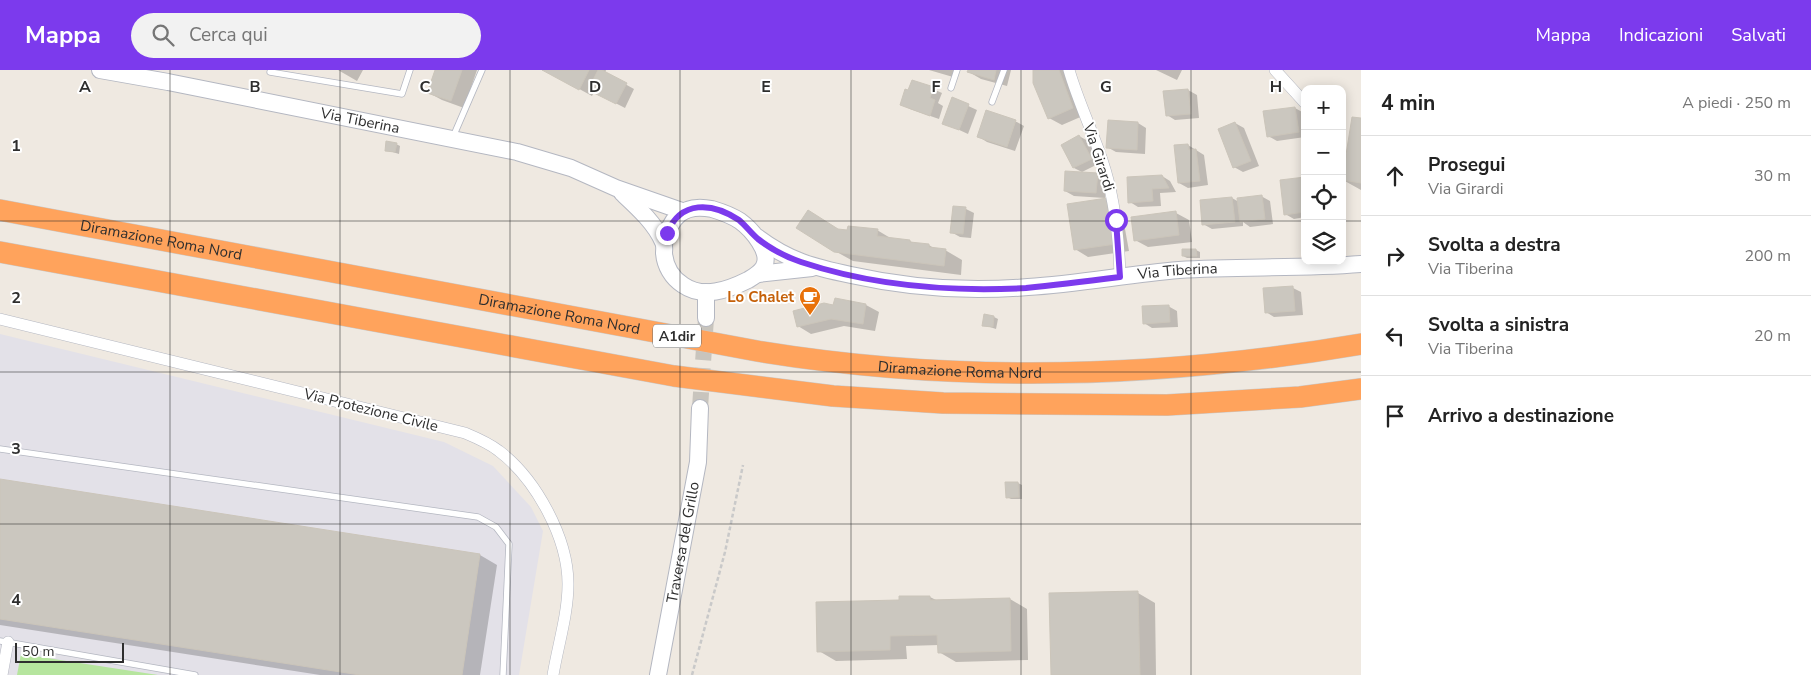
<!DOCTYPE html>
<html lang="it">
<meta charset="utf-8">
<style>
body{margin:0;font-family:"Nunito Sans",sans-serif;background:#f2f2f2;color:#222}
.controls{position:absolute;right:15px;top:15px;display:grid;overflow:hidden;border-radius:10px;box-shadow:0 2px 12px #0003}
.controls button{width:45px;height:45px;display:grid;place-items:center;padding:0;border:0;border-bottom:1px solid #e0e0e0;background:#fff;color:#222;font:25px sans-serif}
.scale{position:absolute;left:15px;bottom:12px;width:109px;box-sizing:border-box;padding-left:5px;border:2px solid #2e2e2e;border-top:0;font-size:14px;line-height:18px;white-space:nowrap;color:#2e2e2e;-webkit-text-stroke:4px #fff;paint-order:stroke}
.stop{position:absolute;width:15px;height:15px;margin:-11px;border:4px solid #7c3aed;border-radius:50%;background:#fff}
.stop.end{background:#7c3aed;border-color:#fff;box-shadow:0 1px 5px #0008}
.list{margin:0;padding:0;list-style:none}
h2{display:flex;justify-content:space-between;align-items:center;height:65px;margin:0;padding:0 20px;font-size:21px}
h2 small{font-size:16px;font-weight:400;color:#767676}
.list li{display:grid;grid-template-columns:32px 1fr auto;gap:15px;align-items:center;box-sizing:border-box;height:80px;padding:0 20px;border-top:1px solid #e0e0e0}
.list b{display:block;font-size:19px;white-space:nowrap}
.list p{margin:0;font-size:16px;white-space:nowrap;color:#767676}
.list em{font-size:16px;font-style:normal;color:#767676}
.icon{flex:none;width:28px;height:28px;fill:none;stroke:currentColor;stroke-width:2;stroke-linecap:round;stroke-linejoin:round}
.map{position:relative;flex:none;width:1361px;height:605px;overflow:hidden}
header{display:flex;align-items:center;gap:30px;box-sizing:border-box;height:70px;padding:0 25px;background:#7c3aed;color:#fff}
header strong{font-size:24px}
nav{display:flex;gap:28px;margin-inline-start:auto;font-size:18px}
.search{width:350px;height:45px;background:#f2f2f2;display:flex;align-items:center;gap:12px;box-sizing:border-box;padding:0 18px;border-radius:28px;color:#767676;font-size:19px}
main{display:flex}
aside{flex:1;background:#fff}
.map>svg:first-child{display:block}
.industrial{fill:#e3e1e8}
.green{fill:#b6e59e}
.shadow{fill:#0003}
.building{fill:#cbc7bf;stroke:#cbc5ba}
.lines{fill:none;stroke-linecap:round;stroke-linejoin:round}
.secondary-tunnel{stroke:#c8c4bd;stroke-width:16;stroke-dasharray:16 8;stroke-linecap:butt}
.service-casing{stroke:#b4b7c1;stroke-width:7}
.minor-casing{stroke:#b4b7c1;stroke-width:12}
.secondary-casing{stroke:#b4b7c1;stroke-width:18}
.motorway-casing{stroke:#c9c9c9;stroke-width:22}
.path{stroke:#c9c9c9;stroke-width:2.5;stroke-dasharray:4 2.5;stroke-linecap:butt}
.service{stroke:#fff;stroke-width:5.5}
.minor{stroke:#fff;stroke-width:11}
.secondary{stroke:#fff;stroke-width:16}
.motorway{stroke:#ffa35c;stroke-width:21}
.route{stroke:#7c3aed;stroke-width:6}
.grid{fill:none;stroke:#2e2e2e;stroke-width:1;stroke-opacity:0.55}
.labels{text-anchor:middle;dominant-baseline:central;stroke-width:4;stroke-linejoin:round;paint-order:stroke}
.shield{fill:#fff;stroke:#6d6d6d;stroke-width:1}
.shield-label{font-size:14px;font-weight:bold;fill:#2e2e2e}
.street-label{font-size:15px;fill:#2e2e2e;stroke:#fff}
.food-label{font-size:15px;font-weight:bold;fill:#c56008;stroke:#fff;text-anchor:end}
.grid-label{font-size:16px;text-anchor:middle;font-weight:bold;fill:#2e2e2e;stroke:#fff;stroke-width:4;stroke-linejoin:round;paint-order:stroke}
</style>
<header>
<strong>Mappa</strong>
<div class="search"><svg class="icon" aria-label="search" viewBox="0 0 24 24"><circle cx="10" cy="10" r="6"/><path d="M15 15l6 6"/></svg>Cerca qui</div>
<nav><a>Mappa</a><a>Indicazioni</a><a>Salvati</a></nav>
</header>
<main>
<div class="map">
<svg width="1361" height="605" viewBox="0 0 1361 605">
<rect width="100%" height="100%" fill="#efe9e1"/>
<path class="industrial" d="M 0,264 L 444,372 L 493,396 L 531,437 L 543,461 L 519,605 L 0,605 Z"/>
<path class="green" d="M 21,584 L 158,605 L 17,605 Z"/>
<path class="shadow" d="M 338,0 L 363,0 L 357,11 Z
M 436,0 L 477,0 L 464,38 L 442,30 L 429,23 Z
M 545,0 L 606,0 L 605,3 L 634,19 L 625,38 L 594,22 L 592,26 Z
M 929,0 L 955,0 L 953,7 Z
M 969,0 L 1011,0 L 1007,16 L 981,9 L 969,2 Z
M 1034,0 L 1071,0 L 1085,45 L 1062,55 L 1049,48 Z
M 1156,0 L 1182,0 L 1177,10 Z
M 933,19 L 942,23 L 938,33 L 943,36 L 939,49 L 910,39 L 901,34 Z
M 1188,20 L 1197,25 L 1199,48 L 1175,50 L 1167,45 Z
M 953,29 L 977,40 L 968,64 L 944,53 Z
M 1295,38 L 1304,43 L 1305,67 L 1277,71 L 1268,66 Z
M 1361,49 L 1361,120 L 1343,110 Z
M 1015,51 L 1024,56 L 1015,81 L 987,72 L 979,67 Z
M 1138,53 L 1146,58 L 1145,84 L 1116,82 L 1107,77 Z
M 1235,53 L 1244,58 L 1259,96 L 1243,102 L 1234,97 Z
M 1079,66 L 1088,71 L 1100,93 L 1082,102 L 1074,98 Z
M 396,74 L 400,76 L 399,84 L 386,80 Z
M 1188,75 L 1204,85 L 1208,115 L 1188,118 L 1179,113 Z
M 1097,104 L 1106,109 L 1105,128 L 1074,126 L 1065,121 Z
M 1162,106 L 1170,111 L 1176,122 L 1160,123 L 1161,136 L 1138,137 L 1130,132 Z
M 1305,108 L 1305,147 L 1294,149 L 1285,144 Z
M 1261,126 L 1270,131 L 1273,154 L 1250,157 L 1243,152 L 1243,156 L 1212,159 L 1203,154 L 1232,128 L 1239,132 Z
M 1106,129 L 1122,157 L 1125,159 L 1129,181 L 1088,187 L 1075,179 Z
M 966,139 L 974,143 L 971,168 L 960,167 L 951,162 Z
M 1176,143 L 1189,150 L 1192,172 L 1148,177 L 1135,170 Z
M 877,160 L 892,169 L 910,171 L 915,174 L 929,175 L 935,179 L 945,180 L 962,190 L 961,205 L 853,191 L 835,181 L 839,161 Z
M 1196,180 L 1200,182 L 1200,188 L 1187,188 L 1183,186 Z
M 1293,218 L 1301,222 L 1303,245 L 1274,247 L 1266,242 Z
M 866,235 L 879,242 L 875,261 L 844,256 L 811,264 L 798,256 L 834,236 Z
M 1168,236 L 1177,241 L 1178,257 L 1152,258 L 1144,253 Z
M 994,247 L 998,249 L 996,259 L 984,255 Z
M 0,410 L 480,485 L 497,495 L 480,605 L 320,605 L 0,555 Z
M 1018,413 L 1022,415 L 1022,429 L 1011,429 L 1007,427 Z
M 1138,523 L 1155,533 L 1156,605 L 1052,605 Z
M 930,527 L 938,531 L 1010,529 L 1027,539 L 1028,590 L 956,592 L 939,582 L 939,575 L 906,576 L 907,589 L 836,591 L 819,581 L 901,531 Z"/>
<path class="building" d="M 435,0 L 462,0 L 451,31 L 427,23 Z
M 542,0 L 589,0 L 579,20 Z
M 598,0 L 602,0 L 627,13 L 616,34 L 588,20 Z
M 968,0 L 996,0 L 994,10 L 967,2 Z
M 1033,0 L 1059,0 L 1073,38 L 1048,49 L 1033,13 Z
M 912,10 L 934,17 L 930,28 L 935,30 L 930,46 L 900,35 L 905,19 L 908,20 Z
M 1188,19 L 1191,44 L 1166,46 L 1163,21 Z
M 952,27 L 969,34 L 959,60 L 942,54 Z
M 1295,37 L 1299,62 L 1267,67 L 1263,41 Z
M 986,40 L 1016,50 L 1007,77 L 977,67 Z
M 1352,47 L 1361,48 L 1361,113 L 1342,110 Z
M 1108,50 L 1138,52 L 1137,80 L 1106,78 Z
M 1235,52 L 1251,91 L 1233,98 L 1218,59 Z
M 1079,65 L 1092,89 L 1073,98 L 1061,75 Z
M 386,71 L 397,73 L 395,82 L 385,81 Z
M 1188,74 L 1189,80 L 1196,79 L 1200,111 L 1178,113 L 1174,75 Z
M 1065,101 L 1098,103 L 1096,123 L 1064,121 Z
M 1162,105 L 1169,118 L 1152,119 L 1153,131 L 1128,133 L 1127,107 Z
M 1305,107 L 1305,142 L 1284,145 L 1280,110 Z
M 1262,125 L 1265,149 L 1240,152 L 1237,128 Z
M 1232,127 L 1235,152 L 1202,155 L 1200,130 Z
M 1107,128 L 1110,151 L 1113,150 L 1116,174 L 1074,180 L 1067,134 Z
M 953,136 L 966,137 L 963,164 L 950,163 Z
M 808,140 L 838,159 L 847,160 L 848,156 L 878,159 L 877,166 L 910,170 L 910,172 L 929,174 L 929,177 L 946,179 L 944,196 L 834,182 L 796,158 Z
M 1176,141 L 1179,165 L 1134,171 L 1131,147 Z
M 1182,179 L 1196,179 L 1197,186 L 1182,186 Z
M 1293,216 L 1295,241 L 1265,243 L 1263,218 Z
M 835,228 L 866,234 L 863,254 L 831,249 L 797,257 L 793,241 L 824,233 L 833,235 Z
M 1169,235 L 1170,252 L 1143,254 L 1142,236 Z
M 984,244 L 994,246 L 993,257 L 982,256 Z
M 0,409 L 480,484 L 462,605 L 360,605 L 0,549 Z
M 1005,412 L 1018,412 L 1019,427 L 1006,428 Z
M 1138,521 L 1140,605 L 1051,605 L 1049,523 Z
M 899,526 L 930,526 L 930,530 L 1010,528 L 1011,581 L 938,583 L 937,565 L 890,566 L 890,580 L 817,582 L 816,532 L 899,530 Z"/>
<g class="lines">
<path class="secondary-tunnel" d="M 700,338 L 706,248"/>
<g class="service-casing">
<path id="service" d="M 270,2 L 402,24 L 410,0
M 951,18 L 957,0
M 992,32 L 1004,0
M 453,67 L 482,0
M 0,379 L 478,447 L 496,457 L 509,474 L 503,605
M 0,571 L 195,605"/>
</g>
<g class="minor-casing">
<path id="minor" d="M 1069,0 C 1078,31 1092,60 1102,90 C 1115,128 1119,167 1120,207
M 1275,0 L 1305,33
M 0,249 L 465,363 C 477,368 489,373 499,381 C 536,409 568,468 568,514 C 568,544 558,575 553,605
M 2,605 L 8,572"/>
</g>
<g class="secondary-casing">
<g id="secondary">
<path id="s1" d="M 100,0 L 168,12 L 517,82 L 571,98 L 616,118 L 682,141"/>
<path d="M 622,123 C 637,137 655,153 663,172 C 665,176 664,180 664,183 C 665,196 672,208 683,215 C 703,229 728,220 748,210 C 753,207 759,204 763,198 C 773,183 751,159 740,151 C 731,145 722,142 712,139 C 683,133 670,147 664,174"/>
<path id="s2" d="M 757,167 C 789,191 813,197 851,205 C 909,218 969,222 1028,217 C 1079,214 1129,204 1179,200 C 1239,196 1301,199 1361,194"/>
<path d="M 758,204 L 812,198"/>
<path d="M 706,248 L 706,222"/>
<path id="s3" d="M 658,605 L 698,392 L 700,338"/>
</g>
</g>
<g class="motorway-casing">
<g id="motorway">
<path id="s4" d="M 0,140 L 757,281 C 957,314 1162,308 1361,274"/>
<path d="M 0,182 L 674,306 L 833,326 L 943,333 L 1167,335 L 1300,327 L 1361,319"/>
</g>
</g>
<path class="path" d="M 692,605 L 725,482 L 743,395"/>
<use href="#service" class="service"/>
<use href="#minor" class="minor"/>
<use href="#secondary" class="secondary"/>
<use href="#motorway" class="motorway"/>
</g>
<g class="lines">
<path class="route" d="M 667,163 C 681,130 712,132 739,150 C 746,156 751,163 758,169 C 771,179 786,187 801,192 C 873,216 950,222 1026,218 C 1057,215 1089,211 1120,207 L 1116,150"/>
</g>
<path class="grid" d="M 170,0 L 170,605M 340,0 L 340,605M 510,0 L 510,605M 680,0 L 680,605M 851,0 L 851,605M 1021,0 L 1021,605M 1191,0 L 1191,605M 0,151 L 1305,151M 1342,151 L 1361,151M 0,302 L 1361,302M 0,454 L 1361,454"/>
<defs>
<g id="cafe-pin" transform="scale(1.125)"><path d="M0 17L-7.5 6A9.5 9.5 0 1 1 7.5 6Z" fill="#e8710a" stroke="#fff"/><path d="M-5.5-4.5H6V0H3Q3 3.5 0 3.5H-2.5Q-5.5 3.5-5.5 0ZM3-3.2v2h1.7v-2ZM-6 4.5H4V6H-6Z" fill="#fff"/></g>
</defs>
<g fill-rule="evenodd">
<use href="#cafe-pin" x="810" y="227"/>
</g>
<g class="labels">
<rect class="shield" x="653" y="254.5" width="48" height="23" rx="4"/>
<g class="shield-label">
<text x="677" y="266">A1dir</text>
</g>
<g class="street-label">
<text stroke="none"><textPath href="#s1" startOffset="265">Via Tiberina</textPath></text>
<text transform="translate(1099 87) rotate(72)">Via Girardi</text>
<text stroke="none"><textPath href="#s4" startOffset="164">Diramazione Roma Nord</textPath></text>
<text stroke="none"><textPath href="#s2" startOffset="431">Via Tiberina</textPath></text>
<text stroke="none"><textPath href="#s4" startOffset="569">Diramazione Roma Nord</textPath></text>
<text stroke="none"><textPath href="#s4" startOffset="974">Diramazione Roma Nord</textPath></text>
<text transform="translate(371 340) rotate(14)">Via Protezione Civile</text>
<text stroke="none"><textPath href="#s3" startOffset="135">Traversa del Grillo</textPath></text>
</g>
<g class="food-label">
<text x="794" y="227">Lo Chalet</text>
</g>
</g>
<g class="grid-label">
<text x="85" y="22">A</text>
<text x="255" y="22">B</text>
<text x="425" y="22">C</text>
<text x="595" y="22">D</text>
<text x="766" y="22">E</text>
<text x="936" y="22">F</text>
<text x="1106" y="22">G</text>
<text x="1276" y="22">H</text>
<text x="16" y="81">1</text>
<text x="16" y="233">2</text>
<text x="16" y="384">3</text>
<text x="16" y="535">4</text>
</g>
</svg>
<div class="controls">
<button>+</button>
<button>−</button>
<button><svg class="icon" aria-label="locate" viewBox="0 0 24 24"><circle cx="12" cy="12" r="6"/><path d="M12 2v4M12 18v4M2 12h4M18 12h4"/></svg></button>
<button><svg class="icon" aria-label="layers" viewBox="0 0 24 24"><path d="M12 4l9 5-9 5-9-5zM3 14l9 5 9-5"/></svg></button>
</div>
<div class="scale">50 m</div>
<div class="stop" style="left:1116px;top:150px"></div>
<div class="stop end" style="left:667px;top:163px"></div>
</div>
<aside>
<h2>4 min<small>A piedi · 250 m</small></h2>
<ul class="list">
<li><svg class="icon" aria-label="ahead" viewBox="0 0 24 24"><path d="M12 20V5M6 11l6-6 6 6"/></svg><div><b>Prosegui</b><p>Via Girardi</p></div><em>30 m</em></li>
<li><svg class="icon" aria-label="right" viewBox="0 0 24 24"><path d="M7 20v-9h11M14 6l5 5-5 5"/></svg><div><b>Svolta a destra</b><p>Via Tiberina</p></div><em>200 m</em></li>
<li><svg class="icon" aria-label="left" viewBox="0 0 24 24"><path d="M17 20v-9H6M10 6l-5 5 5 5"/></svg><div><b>Svolta a sinistra</b><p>Via Tiberina</p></div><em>20 m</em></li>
<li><svg class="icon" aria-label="arrive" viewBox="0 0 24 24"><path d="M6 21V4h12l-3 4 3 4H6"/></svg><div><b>Arrivo a destinazione</b></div></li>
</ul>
</aside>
</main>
